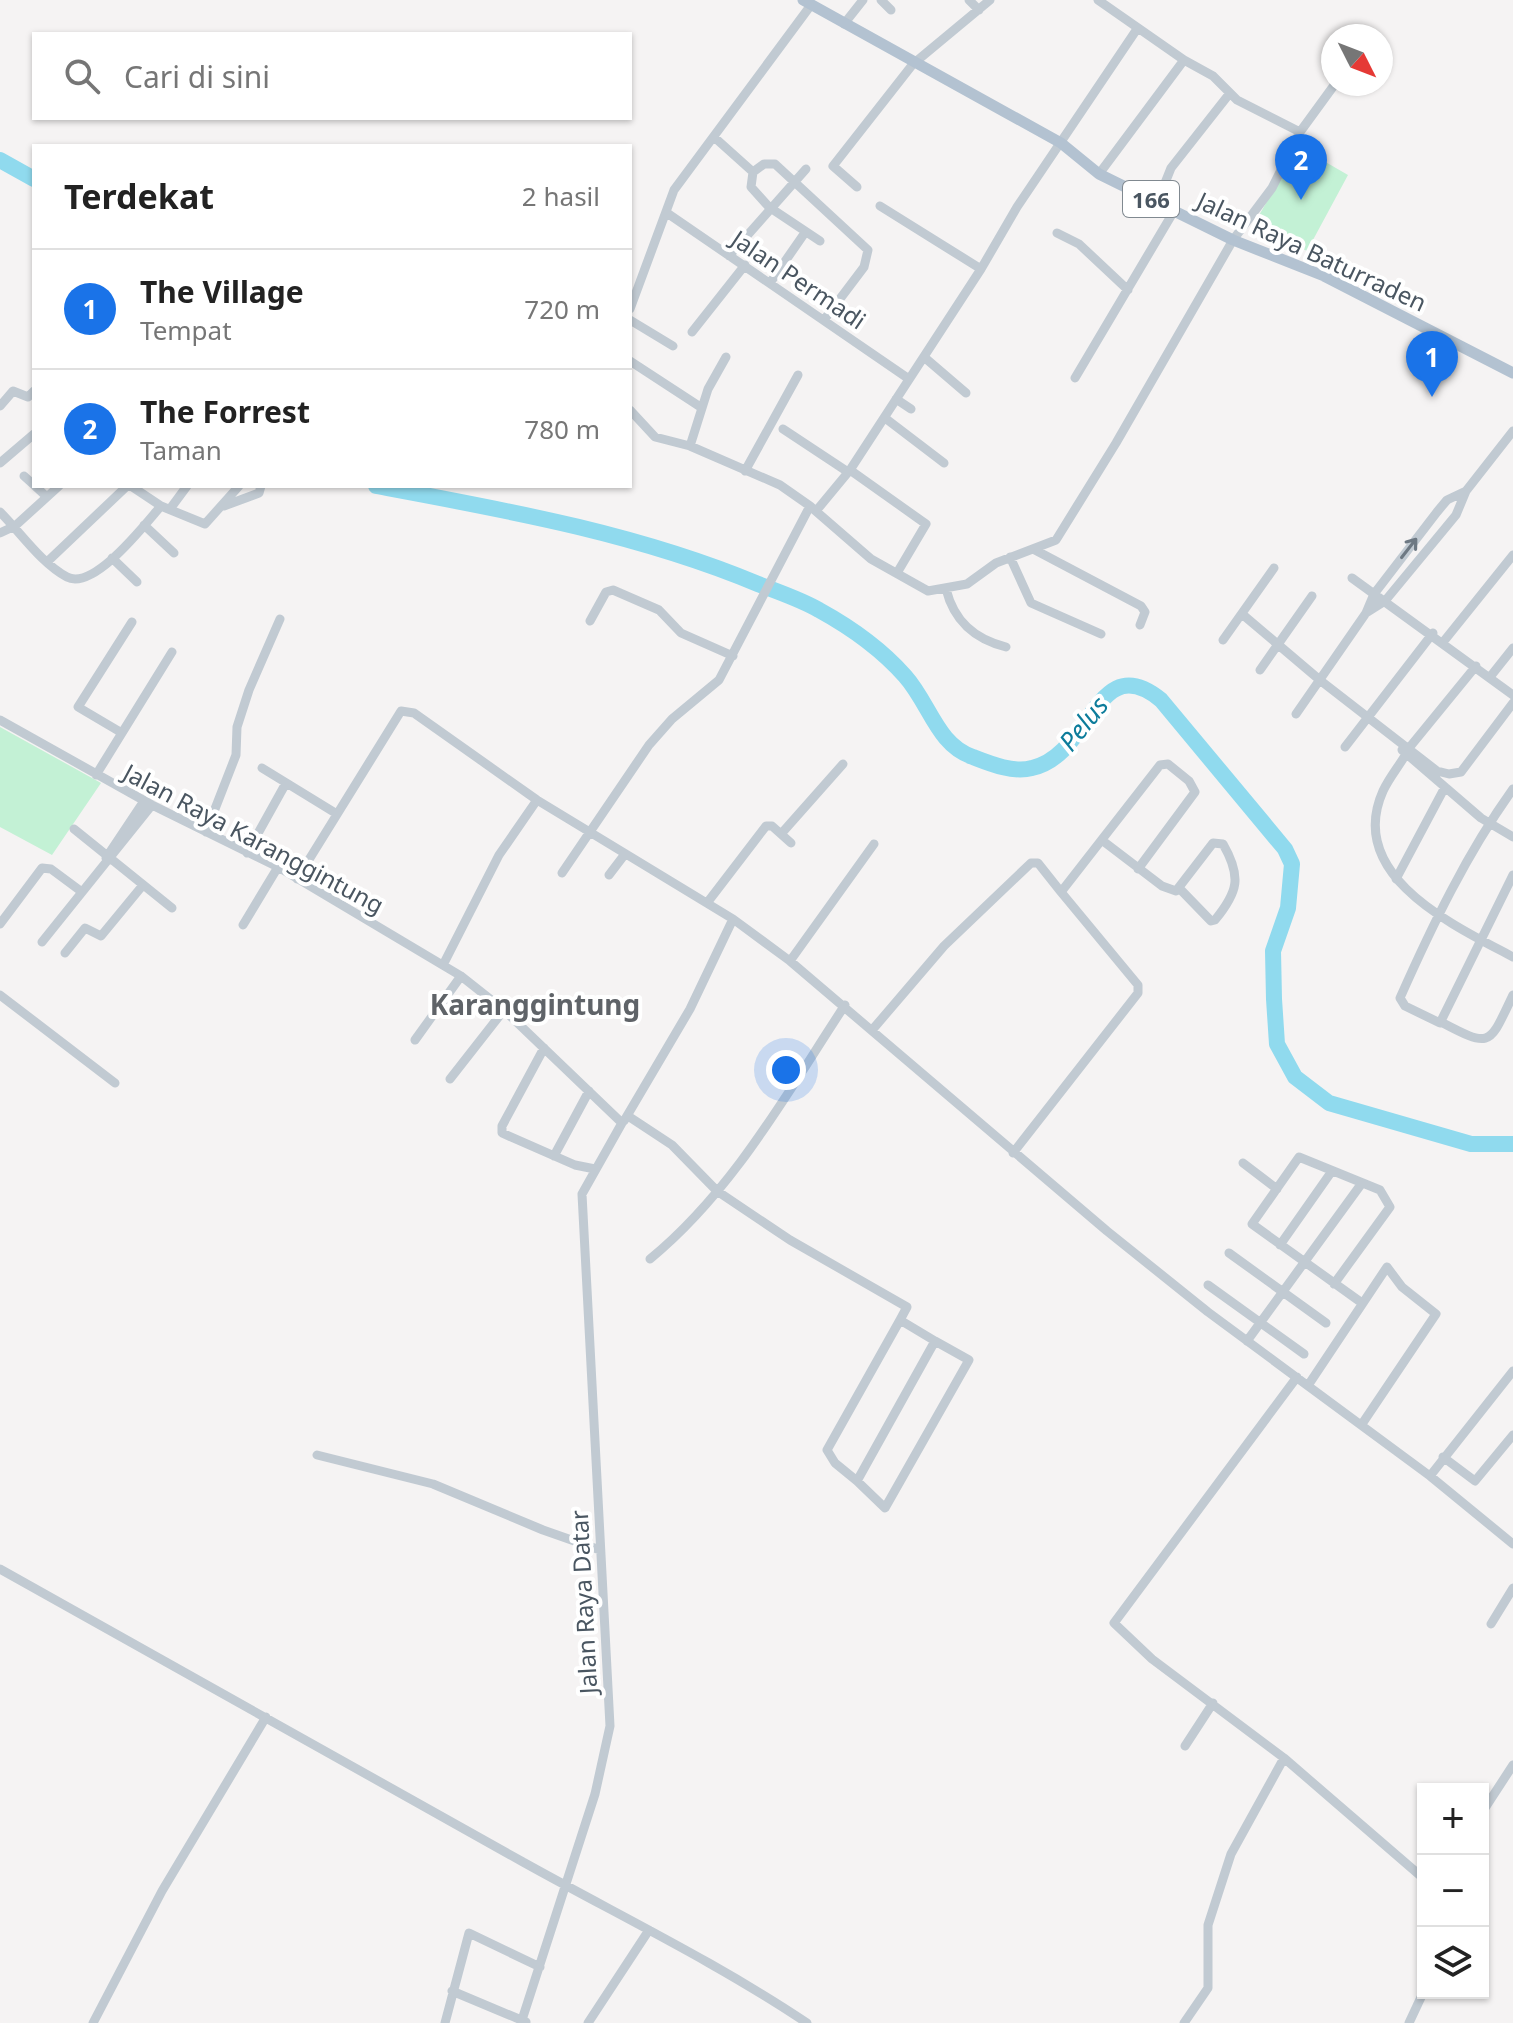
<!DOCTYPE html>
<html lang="id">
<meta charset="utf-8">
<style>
body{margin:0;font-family:"Noto Sans",sans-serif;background:#f6f6f6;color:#222}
.controls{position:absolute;right:24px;bottom:24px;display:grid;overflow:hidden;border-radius:0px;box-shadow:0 2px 6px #0004}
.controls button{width:72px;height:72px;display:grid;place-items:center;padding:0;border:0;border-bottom:2px solid #e0e0e0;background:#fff;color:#222;font:40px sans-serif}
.compass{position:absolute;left:1321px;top:24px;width:72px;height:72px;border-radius:50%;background:#fff;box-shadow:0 2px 6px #0004;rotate:132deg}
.you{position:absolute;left:786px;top:1070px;width:28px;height:28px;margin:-20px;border:6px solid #fff;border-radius:50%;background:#1a73e8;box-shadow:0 0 0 12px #1a73e833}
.badge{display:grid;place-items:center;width:52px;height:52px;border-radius:50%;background:#1a73e8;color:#fff;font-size:26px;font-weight:700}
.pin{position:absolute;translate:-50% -66px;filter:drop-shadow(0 2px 4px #0008)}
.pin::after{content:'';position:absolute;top:42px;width:28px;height:24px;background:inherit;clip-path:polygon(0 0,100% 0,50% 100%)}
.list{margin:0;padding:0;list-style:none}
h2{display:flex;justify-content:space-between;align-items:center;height:104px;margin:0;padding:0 32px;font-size:34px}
h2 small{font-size:26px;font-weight:400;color:#767676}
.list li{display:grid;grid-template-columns:52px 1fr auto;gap:24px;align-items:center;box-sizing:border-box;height:120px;padding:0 32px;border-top:2px solid #e0e0e0}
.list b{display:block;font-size:30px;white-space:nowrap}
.list p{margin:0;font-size:26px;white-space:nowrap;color:#767676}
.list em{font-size:26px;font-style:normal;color:#767676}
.icon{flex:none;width:44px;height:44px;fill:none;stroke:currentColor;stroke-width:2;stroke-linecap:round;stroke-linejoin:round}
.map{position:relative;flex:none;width:1513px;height:2023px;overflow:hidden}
.search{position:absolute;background:#fff;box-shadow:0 2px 6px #0004;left:32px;top:32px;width:600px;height:88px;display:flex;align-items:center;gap:20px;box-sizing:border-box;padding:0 28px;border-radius:0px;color:#767676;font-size:30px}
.panel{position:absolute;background:#fff;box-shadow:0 2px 6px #0004;left:32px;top:144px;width:600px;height:344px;border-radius:0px}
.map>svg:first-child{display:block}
.green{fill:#c3f1d5}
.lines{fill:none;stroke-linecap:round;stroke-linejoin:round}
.river{stroke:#90daee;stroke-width:16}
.minor{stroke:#c1cad2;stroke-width:9}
.major{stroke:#b3c2d1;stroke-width:11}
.oneway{stroke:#6e7983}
.labels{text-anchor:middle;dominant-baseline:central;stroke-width:8;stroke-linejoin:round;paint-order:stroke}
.shield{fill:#fff;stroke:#808990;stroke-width:2}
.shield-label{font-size:22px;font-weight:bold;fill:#4a5661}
.street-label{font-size:24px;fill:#4a5661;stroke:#fff}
.water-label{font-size:26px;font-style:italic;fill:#0c7c9b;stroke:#fff}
.quarter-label{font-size:28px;font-weight:bold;fill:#5f6368;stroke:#fff}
</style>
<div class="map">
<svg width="1513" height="2023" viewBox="0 0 1513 2023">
<rect width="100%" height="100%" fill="#f5f3f3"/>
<path class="green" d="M 1303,149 L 1348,175 L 1307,251 L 1254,224 L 1284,172 L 1290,173 Z
M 0,727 L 101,783 L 52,855 L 0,827 Z"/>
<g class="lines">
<path class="river" d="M 0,160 L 34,179
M 376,486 C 505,510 636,533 758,584 C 778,592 800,599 819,610 C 850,627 882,650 905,676 C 930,704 937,745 973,757 C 991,764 1013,773 1032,768 C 1092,755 1096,647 1161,700 L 1285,849 L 1292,864 L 1288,908 L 1273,951 L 1274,999 L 1277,1044 L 1295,1077 L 1329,1103 L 1471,1144 L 1513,1144"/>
<path class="minor" d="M 881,0 L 891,10
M 969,0 L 979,10
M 1098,0 L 1184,60 L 1213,76 L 1237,100 L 1300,132
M 844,24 L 863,0
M 714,137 L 753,172
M 1099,174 L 1184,60
M 857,187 L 833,166 L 913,64 L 990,0
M 1157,203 L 1171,168 L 1230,93
M 880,206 L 981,269
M 667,213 L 909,379
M 1057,233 L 1079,244 L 1128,290
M 820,241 L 769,207 L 751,187 L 753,172 L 764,164 L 775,164 L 868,250 L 864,267 L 824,320
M 729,256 L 806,169
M 770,283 L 804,234
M 630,309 L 674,190 L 811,5
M 630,320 L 673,346
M 692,332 L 745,265
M 924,357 L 966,393
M 630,361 L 702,408
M 1075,378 L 1174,211
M 896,399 L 911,409
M 0,406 L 13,391 L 28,397 L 34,391
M 630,410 L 655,437 L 690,446 L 780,485 L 810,506 L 871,559 L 928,591 L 967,584 L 996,563 L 1056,540 L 1116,443 L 1233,240 L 1272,188 L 1300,132 L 1335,84
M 885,418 L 944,463
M 783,429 L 848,472
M 690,446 L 708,389 L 726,357
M 0,463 L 34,434
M 850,470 L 926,524 L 897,573
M 745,471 L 798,375
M 24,476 L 34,485
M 35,486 L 47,497
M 131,486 L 161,506 L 205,524 L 239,486
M 224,506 L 259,493 L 261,486
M 170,509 L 187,486
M 816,511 L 850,470 L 981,269 L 1017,207 L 1137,29
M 0,512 C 21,533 41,563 67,577 C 94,591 145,524 161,506
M 144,525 L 174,553
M 0,533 L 15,526 L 59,486
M 1035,550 L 1141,606 L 1145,612 L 1140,625
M 1010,557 L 1031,603 L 1101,634
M 112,558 L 137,582
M 47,562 L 127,486
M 1352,578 L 1513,695
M 946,589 C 954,621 974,639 1006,647
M 1366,613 L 1385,601 L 1456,515 L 1466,491 L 1513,431
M 1242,614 L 1321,681 L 1437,771 L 1449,774 L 1461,772 L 1513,703
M 590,621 L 606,592 L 613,590 L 659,610 L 681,633 L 733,656
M 1223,640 L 1274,568
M 1444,641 L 1513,555
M 1260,670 L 1312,596
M 1490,677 L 1513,648
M 1296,714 L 1366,613 L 1374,594 L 1437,512 L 1447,500 L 1466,491
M 0,720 L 152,805 L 278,867 L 461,976 L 504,1010 L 622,1123 L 582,1194 L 610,1726 L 595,1794 L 521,2023
M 122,733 L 78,707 L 132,622
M 1345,747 L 1433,633
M 1409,748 L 1476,666
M 1402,750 L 1481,818 L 1513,837
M 1406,754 C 1399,766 1389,778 1383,791 C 1345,876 1455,926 1513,957
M 262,768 L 337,814
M 96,775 L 172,652
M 1513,789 C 1467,853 1432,926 1400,998 L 1405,1006 L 1440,1023 L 1513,875
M 74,829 L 172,908
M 206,832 L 236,755 L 237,727 L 249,690 L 280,619
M 781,834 L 843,764
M 1103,841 L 1162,886 L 1176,891 L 1213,843 L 1223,844 C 1242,877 1238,892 1215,920 L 1211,921 L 1180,889
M 247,853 L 286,783
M 106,858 L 144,801
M 562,873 L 649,745 L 672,719 L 719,680 L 810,506
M 609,875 L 625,854
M 297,879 L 401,711 L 414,713 L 537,800 L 733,919 L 790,961 L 1107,1231 L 1208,1312 L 1430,1476 L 1513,1544
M 1396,879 L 1445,787
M 707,903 L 766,826 L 772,826 L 791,843
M 0,924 L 42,868 L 51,869 L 82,892
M 243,925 L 278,867
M 42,942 L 152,805
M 65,953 L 85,928 L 101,936 L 143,885
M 790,961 L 874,844
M 443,965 L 499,855 L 537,800
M 0,995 L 115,1083
M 1441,1022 C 1492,1049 1489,1045 1513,995
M 873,1029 L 944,946 L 1031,863 L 1038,863 L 1061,892 L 1160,765 L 1168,764 L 1189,781 L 1195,792 L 1138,869
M 415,1040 L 461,976
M 544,1048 L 502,1126 L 502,1133 L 575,1165 L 595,1169
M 450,1079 L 504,1010
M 628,1116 L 672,1145 L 717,1191 L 790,1240 L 907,1307 L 900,1320 L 827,1450 L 835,1463 L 857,1481 L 935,1341 L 900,1320
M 624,1121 L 690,1009 L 733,919
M 1013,1153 L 1138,993 L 1138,985 L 1061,892
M 554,1156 L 589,1091
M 1243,1163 L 1277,1189
M 1280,1245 L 1332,1171
M 1229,1253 L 1326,1323
M 650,1259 C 733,1191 787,1093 845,1005
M 1334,1284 L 1390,1207 L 1380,1190 L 1299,1157 L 1252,1224 L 1362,1303
M 1208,1285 L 1304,1354
M 1247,1341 L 1362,1183
M 1309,1384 L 1387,1267 L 1402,1287 L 1436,1314 L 1362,1424
M 317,1455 L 433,1484 L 543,1530 L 600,1550
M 1443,1457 L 1475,1481 L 1513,1435
M 1430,1476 L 1513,1371
M 857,1481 L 885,1508 L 969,1360 L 935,1341
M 0,1569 C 175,1666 349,1764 523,1862 C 618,1915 716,1962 807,2023
M 1491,1624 L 1513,1588
M 1185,1746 L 1213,1703
M 1284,1758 L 1423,1878
M 1483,1811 L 1513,1765
M 452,1991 L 526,2022
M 93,2023 L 162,1891 L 266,1717
M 445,2023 L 469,1933 L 540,1967
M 588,2023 L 649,1930
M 1184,2023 L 1208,1988 L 1208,1925 L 1231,1854 L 1284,1758 L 1152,1659 L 1114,1623 L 1297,1377
M 1409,2023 L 1423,1993"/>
<path class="major" d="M 803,0 L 1061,143 L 1099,174 L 1233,240 L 1324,276 L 1513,373"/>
</g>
<defs><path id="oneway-shaft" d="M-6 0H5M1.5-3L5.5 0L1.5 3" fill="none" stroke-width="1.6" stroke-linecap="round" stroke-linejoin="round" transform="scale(2)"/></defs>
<use class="oneway" href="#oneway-shaft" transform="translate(1409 548) rotate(-52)"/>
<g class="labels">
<rect class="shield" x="1123" y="181" width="56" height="36" rx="6"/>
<g class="shield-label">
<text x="1151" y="199">166</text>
</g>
<g class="street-label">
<text transform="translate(1312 251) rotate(25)">Jalan Raya Baturraden</text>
<text transform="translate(799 279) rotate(34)">Jalan Permadi</text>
<text transform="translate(254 838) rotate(28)">Jalan Raya Karanggintung</text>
<text transform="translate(583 1602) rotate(-93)">Jalan Raya Datar</text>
</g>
<g class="water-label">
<text transform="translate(1083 723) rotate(-51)">Pelus</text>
</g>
<g class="quarter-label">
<text x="535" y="1004">Karanggintung</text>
</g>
</g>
</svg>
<div class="controls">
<button>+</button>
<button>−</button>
<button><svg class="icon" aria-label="layers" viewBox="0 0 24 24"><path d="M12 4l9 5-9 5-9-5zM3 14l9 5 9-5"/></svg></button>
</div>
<svg class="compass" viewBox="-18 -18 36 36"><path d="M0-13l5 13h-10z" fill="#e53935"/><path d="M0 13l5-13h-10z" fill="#767676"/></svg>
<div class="you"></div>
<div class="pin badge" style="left:1432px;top:397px">1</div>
<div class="pin badge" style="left:1301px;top:200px">2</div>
<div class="search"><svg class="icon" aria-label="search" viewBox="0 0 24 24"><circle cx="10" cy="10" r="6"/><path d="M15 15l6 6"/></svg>Cari di sini</div>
<section class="panel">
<h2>Terdekat<small>2 hasil</small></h2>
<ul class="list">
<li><span class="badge">1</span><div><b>The Village</b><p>Tempat</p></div><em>720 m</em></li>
<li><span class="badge">2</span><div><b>The Forrest</b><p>Taman</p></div><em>780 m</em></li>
</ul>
</section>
</div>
